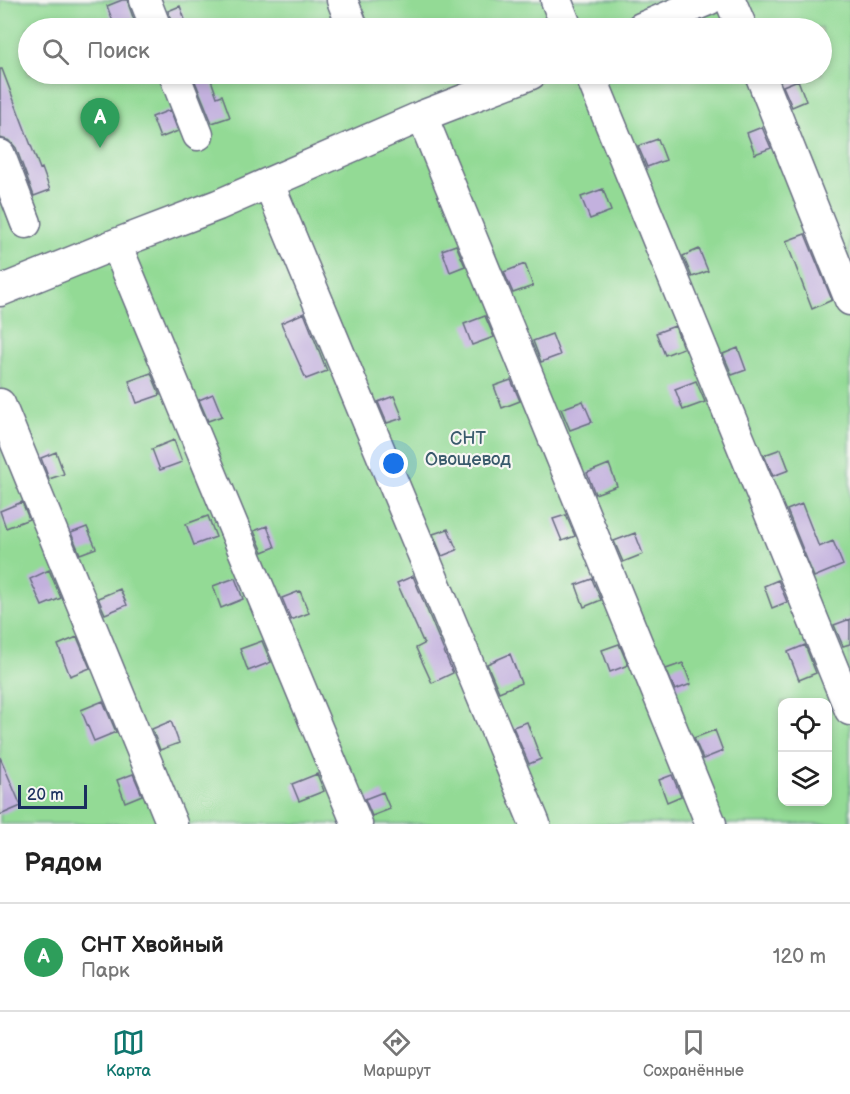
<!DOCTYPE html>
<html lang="ru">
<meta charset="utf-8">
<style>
body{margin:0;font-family:"Balsamiq Sans",sans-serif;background:#f6f6f6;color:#222}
.controls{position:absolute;right:18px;bottom:18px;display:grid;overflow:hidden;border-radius:12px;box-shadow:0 3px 9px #0003}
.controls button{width:54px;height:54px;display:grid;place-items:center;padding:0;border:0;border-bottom:2px solid #e0e0e0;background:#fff;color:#222;font:30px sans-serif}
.scale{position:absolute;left:18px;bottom:15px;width:69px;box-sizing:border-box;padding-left:6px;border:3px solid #1b2f5e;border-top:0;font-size:16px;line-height:21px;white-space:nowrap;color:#1b2f5e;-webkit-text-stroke:4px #f6f6f2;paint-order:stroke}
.you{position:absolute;left:394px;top:464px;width:21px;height:21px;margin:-15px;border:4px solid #fff;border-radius:50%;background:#1a73e8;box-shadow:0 0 0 9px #1a73e833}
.badge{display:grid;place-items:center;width:39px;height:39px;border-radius:50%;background:#0f766e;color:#fff;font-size:20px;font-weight:700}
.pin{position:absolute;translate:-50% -50px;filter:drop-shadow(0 2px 3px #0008)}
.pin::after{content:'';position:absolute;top:32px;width:21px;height:18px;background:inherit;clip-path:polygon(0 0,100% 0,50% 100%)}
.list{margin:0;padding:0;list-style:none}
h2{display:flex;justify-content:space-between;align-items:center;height:78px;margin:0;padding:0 24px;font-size:26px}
h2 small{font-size:20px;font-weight:400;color:#767676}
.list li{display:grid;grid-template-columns:39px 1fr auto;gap:18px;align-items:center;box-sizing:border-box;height:108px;padding:0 24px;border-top:2px solid #e0e0e0}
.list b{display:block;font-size:22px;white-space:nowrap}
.list p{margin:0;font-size:20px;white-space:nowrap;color:#767676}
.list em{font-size:20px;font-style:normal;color:#767676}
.icon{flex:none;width:33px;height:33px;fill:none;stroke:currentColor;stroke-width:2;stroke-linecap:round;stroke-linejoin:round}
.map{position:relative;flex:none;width:850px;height:824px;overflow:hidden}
.search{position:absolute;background:#fff;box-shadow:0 3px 9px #0003;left:18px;right:18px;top:18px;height:66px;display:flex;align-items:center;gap:15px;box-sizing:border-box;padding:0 21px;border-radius:33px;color:#767676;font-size:22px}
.sheet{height:186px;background:#fff}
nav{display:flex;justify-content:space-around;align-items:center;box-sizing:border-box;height:84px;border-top:2px solid #e0e0e0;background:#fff;font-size:16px;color:#767676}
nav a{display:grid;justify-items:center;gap:3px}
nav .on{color:#0f766e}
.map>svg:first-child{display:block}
.green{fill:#93da95;stroke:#57847a;stroke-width:1.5;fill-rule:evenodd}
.building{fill:#c3b1de}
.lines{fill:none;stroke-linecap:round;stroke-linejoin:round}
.minor-casing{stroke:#676c81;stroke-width:33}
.minor{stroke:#fff;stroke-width:30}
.labels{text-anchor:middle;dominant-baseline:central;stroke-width:4.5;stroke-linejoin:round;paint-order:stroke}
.park-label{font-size:18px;fill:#395a6c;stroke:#f6f6f2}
</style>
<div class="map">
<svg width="850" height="824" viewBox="0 0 850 824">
<rect width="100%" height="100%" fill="#f6f6f2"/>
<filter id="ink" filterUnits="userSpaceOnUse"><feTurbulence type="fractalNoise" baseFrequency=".0167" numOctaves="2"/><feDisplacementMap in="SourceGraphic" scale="12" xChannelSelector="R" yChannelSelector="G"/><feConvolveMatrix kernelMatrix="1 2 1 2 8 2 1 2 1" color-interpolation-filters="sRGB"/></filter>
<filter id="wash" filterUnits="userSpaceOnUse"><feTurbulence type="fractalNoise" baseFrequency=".008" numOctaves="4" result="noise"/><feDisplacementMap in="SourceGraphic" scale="24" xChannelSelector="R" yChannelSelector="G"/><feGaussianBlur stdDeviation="1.35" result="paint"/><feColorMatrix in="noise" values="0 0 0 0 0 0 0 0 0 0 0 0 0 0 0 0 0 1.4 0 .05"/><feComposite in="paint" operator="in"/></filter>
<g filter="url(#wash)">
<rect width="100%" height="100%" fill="#f3dec3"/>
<path class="green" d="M 0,0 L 850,0 L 850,824 L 0,824 ZM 28,28 L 822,28 L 822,74 L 28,74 ZM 782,702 L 828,702 L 828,802 L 782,802 Z"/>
<g id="blocks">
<path class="building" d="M 122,0 L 128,0 L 129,6 L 134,20 L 115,27 L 107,6 Z
M 180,6 L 188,28 L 173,28 L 172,22 L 168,11 Z
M 0,69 L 2,69 L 40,169 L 42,168 L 50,190 L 34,196 L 16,148 L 10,141 L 0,138 Z
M 192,74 L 209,74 L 217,97 L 222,95 L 230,117 L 212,123 Z
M 798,80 L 806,101 L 792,107 L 783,86 Z
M 170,110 L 178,131 L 160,138 L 152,117 Z
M 762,127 L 771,148 L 755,154 L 747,133 Z
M 658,139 L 666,160 L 647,167 L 638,146 Z
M 603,189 L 611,211 L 590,219 L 581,197 Z
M 805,234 L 832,300 L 812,309 L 786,241 Z
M 456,245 L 465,266 L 450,272 L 442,250 Z
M 699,249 L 708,271 L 692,277 L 683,256 Z
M 525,264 L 533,286 L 513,293 L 504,272 Z
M 304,313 L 327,371 L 306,379 L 281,323 Z
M 485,316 L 494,337 L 472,345 L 464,324 Z
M 675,326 L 683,348 L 665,355 L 656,333 Z
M 552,334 L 560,355 L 541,362 L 533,341 Z
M 738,348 L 746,370 L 732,375 L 723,354 Z
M 151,373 L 160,395 L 137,403 L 129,381 Z
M 511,380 L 520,401 L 502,408 L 494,386 Z
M 696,381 L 705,402 L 683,410 L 675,389 Z
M 213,394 L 222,416 L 208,421 L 199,400 Z
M 394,396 L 403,418 L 387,423 L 378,402 Z
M 583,401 L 592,422 L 570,430 L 561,409 Z
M 174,440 L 182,462 L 160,470 L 152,449 Z
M 781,449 L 789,470 L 773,476 L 764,455 Z
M 56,452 L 64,474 L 49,479 L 41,458 Z
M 609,464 L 617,486 L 595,494 L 587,473 Z
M 22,502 L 29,519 L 6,528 L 0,511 Z
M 802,504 L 819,547 L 833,541 L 843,565 L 814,577 L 787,510 Z
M 566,515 L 575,536 L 562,541 L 553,519 Z
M 208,516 L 216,537 L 194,545 L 186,524 Z
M 267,526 L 275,547 L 263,552 L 254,531 Z
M 87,527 L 96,548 L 80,554 L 71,533 Z
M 448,529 L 457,550 L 442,556 L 433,534 Z
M 635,533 L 643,554 L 623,562 L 614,541 Z
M 49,570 L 61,598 L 42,606 L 30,579 Z
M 413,576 L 453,673 L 432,683 L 416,648 L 424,644 L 397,583 Z
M 235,578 L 243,599 L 221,608 L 213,586 Z
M 592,579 L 601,600 L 584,607 L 576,585 Z
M 778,580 L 787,602 L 772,608 L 764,586 Z
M 120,589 L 127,605 L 105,614 L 98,598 Z
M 300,591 L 309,613 L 291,620 L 282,598 Z
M 850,619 L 850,644 L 843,646 L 834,625 Z
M 77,637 L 90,668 L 70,676 L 58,645 Z
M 262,641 L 271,662 L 248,671 L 240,649 Z
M 619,644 L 628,665 L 610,672 L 602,650 Z
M 805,645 L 816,673 L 799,680 L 788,652 Z
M 510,654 L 521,683 L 499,692 L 487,664 Z
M 683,663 L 691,684 L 675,690 L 666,669 Z
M 103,701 L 116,732 L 94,741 L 81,710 Z
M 171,721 L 179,743 L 160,750 L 152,729 Z
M 527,722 L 541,759 L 529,764 L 513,727 Z
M 715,730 L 723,751 L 703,759 L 694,738 Z
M 0,757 L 21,806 L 0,815 Z
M 133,774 L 142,795 L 125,802 L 117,780 Z
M 317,774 L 324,791 L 299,801 L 292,784 Z
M 672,775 L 681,796 L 667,802 L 659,780 Z
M 383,792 L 390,809 L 372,816 L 365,799 Z"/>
</g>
</g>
<g filter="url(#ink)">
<use href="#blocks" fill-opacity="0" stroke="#676c81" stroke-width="1.5"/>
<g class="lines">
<g class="minor-casing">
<path id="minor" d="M 145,0 L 156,28
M 342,0 L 353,28
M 556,0 L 565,23
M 730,0 L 742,28
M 641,28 L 708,0
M 174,74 L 198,135
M 590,74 L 850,710
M 760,74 L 850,300
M 422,116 L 711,824
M 0,155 L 26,223
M 269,184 L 535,824
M 116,244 L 357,824
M 0,291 L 116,244 L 218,205 L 422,116 L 531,74
M 0,404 L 172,824"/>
</g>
<use href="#minor" class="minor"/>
</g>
</g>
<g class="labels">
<g class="park-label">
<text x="468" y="438">СНТ<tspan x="468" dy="21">Овощевод</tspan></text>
</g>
</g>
</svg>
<div class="controls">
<button><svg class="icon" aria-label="locate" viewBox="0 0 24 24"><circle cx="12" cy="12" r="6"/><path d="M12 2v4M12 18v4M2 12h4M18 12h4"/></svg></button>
<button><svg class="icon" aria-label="layers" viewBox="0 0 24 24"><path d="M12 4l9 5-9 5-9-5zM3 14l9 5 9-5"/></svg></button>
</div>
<div class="scale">20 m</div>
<div class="you"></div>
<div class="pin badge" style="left:100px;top:148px;background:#2e9e5b">A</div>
<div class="search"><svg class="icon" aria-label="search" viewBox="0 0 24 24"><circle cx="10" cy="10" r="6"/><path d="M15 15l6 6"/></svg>Поиск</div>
</div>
<section class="sheet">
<h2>Рядом<small></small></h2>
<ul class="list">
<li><span class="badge" style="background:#2e9e5b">A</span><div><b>СНТ Хвойный</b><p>Парк</p></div><em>120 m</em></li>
</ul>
</section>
<nav>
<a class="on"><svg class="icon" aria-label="map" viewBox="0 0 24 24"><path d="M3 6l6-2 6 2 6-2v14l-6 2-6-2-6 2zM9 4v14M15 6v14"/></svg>Карта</a>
<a><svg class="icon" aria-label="directions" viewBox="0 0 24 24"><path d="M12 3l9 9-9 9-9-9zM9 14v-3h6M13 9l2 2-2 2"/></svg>Маршрут</a>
<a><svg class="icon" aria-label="saved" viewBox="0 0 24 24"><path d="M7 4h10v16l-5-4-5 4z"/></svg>Сохранённые</a>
</nav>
